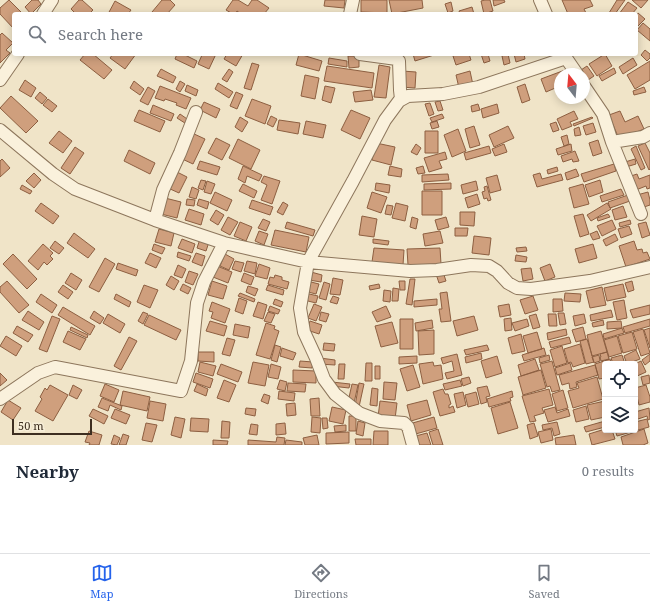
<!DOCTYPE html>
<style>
body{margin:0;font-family:"Noto Serif",serif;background:#f2f2f3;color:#1f2937}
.controls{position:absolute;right:12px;bottom:12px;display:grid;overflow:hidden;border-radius:4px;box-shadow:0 2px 10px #0003}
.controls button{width:36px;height:36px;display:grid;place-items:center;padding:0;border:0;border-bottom:1px solid #e0e1e3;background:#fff;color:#1f2937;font:20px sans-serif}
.compass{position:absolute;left:554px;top:68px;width:36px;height:36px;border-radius:50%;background:#fff;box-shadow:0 2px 10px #0003;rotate:344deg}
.scale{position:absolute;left:12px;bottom:10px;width:80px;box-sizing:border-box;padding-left:4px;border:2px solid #3d2e20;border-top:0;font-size:11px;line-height:14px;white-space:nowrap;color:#3d2e20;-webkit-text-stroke:3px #f7eed8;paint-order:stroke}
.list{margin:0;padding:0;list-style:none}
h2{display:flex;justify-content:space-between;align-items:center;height:52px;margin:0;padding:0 16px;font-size:17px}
h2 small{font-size:13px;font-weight:400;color:#747a83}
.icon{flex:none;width:22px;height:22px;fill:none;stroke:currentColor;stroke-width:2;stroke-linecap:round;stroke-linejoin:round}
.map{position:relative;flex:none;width:650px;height:445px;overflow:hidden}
.search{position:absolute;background:#fff;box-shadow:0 2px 10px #0003;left:12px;right:12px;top:12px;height:44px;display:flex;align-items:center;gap:10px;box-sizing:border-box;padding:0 14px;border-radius:4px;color:#747a83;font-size:15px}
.sheet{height:108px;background:#fff}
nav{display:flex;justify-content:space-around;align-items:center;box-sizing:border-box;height:56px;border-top:1px solid #e0e1e3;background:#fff;font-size:11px;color:#747a83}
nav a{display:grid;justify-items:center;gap:2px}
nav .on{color:#2563eb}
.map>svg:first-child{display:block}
.building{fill:#cf9f7d;stroke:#8d5f41}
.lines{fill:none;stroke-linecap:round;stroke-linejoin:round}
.minor-casing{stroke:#8d765c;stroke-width:14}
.minor{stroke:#faf1dc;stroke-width:12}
</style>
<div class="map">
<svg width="650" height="445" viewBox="0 0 650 445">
<rect width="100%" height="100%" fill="#f0e4c8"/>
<path class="building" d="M 9,0 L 23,14 L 14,14 L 14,29 L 0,14 L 0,8 Z
M 32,0 L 38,0 L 41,4 L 31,14 L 25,7 Z
M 79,0 L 82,0 L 93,10 L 89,14 L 76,14 L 71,9 Z
M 162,0 L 170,0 L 175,5 L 167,14 L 155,14 L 152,12 Z
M 233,0 L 238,0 L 248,6 L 252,0 L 257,0 L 269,8 L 264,14 L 241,14 L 237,11 L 235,14 L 233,14 L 226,10 Z
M 325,0 L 345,0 L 344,8 L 324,6 Z
M 361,0 L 387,0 L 387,13 L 361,12 Z
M 389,0 L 422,0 L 423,8 L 392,14 Z
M 485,0 L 490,0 L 493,11 L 484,14 L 481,1 Z
M 493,0 L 504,0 L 505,2 L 494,6 Z
M 562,0 L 590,0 L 593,6 L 584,9 L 586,13 L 583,14 L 568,14 Z
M 617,0 L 625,0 L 615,14 L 611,14 L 609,13 Z
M 632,0 L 648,0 L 641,8 Z
M 115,1 L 131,10 L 128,14 L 108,14 Z
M 451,2 L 453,11 L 448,13 L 445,4 Z
M 628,2 L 637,8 L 632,14 L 619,14 Z
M 472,7 L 474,14 L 460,14 L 459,11 Z
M 638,13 L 645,19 L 636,28 L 636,16 Z
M 643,23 L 650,29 L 650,41 L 637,30 Z
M 2,33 L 13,43 L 6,50 L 10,53 L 0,63 L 0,35 Z
M 645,50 L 650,54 L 650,58 L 647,61 L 641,55 Z
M 85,54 L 93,54 L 112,70 L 104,79 L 80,60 Z
M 113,54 L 136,54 L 125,69 L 110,58 Z
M 177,54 L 183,54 L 197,61 L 194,68 L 175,59 Z
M 200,54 L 216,54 L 209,69 L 198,64 L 202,55 Z
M 227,54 L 243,54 L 236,66 L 224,59 Z
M 299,54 L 322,61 L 319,71 L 296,65 Z
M 413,54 L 433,54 L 434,55 L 415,61 Z
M 458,54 L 469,54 L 471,60 L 456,65 L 453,56 Z
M 481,54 L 488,54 L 490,61 L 484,63 Z
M 508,54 L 510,63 L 504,65 L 502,56 Z
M 514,54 L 524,54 L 525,59 L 516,62 Z
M 605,54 L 612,66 L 597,76 L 589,64 Z
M 348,56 L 359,56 L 359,67 L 349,68 Z
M 329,58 L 347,61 L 347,67 L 328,64 Z
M 633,58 L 637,65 L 623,74 L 619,67 Z
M 650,61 L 650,80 L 635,89 L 627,75 Z
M 252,63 L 259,65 L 251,90 L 244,88 Z
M 379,65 L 390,67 L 386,98 L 374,97 Z
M 327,66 L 374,73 L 372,88 L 324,81 Z
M 587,66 L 594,76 L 585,82 L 584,80 L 584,74 L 580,74 L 578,72 Z
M 614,68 L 616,73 L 602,81 L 599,76 Z
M 161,69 L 176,77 L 173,83 L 157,76 Z
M 229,69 L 233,72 L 227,82 L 222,79 Z
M 565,70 L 567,74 L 560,74 L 560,86 L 546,92 L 541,79 Z
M 402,71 L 416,72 L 415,88 L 401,87 Z
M 470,71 L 473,85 L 459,88 L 456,75 Z
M 305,75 L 319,78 L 315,99 L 301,96 Z
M 25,80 L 36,88 L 31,97 L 19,90 Z
M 134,81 L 144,89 L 140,95 L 130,88 Z
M 180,81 L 185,84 L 180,92 L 176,89 Z
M 218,83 L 233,92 L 229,98 L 215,89 Z
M 525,84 L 530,100 L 522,103 L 517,87 Z
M 187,85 L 198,90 L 196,96 L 185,91 Z
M 160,86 L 191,98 L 186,109 L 176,105 L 177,103 L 165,99 L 164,101 L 155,98 Z
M 325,86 L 335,88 L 331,103 L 322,100 Z
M 148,87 L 155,91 L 148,105 L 140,101 Z
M 644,87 L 646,92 L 634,95 L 633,91 Z
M 371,90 L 373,100 L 355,102 L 353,92 Z
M 40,92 L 47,98 L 42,104 L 35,98 Z
M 236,92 L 243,95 L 237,109 L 230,106 Z
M 11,96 L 38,121 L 26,133 L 0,108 Z
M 48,99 L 57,106 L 52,112 L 43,105 Z
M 252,99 L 271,106 L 265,124 L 245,116 Z
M 440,101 L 443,110 L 438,111 L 435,102 Z
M 204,102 L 220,109 L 216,118 L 200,110 Z
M 430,103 L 434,114 L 429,116 L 425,104 Z
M 478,104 L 480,110 L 472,112 L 471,106 Z
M 497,104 L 499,113 L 483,118 L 481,109 Z
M 153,105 L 174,114 L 171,121 L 150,113 Z
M 139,110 L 165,121 L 160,132 L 134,121 Z
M 351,110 L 370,118 L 360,139 L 341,130 Z
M 574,111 L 578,119 L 570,122 L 572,126 L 562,130 L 557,119 Z
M 620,111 L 625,122 L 638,116 L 644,129 L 619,139 L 609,115 Z
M 180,114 L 190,121 L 188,125 L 177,118 Z
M 442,114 L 444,118 L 432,122 L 430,118 Z
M 271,116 L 277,119 L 273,127 L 267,124 Z
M 240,117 L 248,122 L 242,132 L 235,127 Z
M 592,117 L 593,118 L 574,126 L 573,124 Z
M 279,120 L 300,123 L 298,134 L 277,130 Z
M 306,121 L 326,125 L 323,138 L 303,134 Z
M 437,121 L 439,127 L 432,129 L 430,123 Z
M 556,122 L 559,130 L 553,132 L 550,124 Z
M 593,123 L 596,132 L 586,135 L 583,126 Z
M 474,126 L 480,145 L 470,148 L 465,129 Z
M 508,126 L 514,138 L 494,147 L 489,135 Z
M 579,127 L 581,135 L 575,136 L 574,129 Z
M 458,129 L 466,151 L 452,157 L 444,135 Z
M 59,131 L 72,141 L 63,153 L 49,143 Z
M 425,131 L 438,131 L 438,153 L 425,153 Z
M 192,133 L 205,139 L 193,164 L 180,158 Z
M 567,135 L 569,144 L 564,146 L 561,137 Z
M 216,138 L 230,145 L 222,160 L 208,153 Z
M 238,139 L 260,150 L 251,169 L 229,158 Z
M 598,140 L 602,153 L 593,156 L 589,143 Z
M 376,143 L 395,147 L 391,165 L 372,160 Z
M 645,143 L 650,153 L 650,169 L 649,170 L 638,146 Z
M 416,144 L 421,148 L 417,155 L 411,152 Z
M 504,144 L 507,152 L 495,156 L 492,149 Z
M 571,144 L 572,151 L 558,155 L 556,149 Z
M 489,146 L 491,153 L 466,160 L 464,153 Z
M 636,146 L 645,168 L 641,170 L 631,149 Z
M 75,147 L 84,153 L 70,174 L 61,168 Z
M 129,150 L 155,163 L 150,174 L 124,161 Z
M 575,151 L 579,161 L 573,162 L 572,159 L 563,162 L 561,156 Z
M 445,152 L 447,159 L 439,161 L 442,168 L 429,172 L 424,158 Z
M 2,159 L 10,168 L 0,177 L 0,161 Z
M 635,159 L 636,164 L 626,167 L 625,162 Z
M 200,161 L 220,167 L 217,175 L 197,169 Z
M 614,164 L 616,171 L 584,182 L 581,174 Z
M 243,166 L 262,175 L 259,181 L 247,176 L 245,183 L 238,179 Z
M 390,166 L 402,169 L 401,177 L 388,175 Z
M 423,166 L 425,173 L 418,174 L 416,168 Z
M 557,167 L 558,171 L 548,174 L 547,170 Z
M 576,169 L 579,176 L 567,180 L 565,173 Z
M 175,171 L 187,177 L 179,193 L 168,188 Z
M 34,173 L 41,180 L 34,188 L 26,181 Z
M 540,173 L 542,179 L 561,174 L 563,180 L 537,187 L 533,175 Z
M 448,174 L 449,180 L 422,182 L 422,175 Z
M 637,174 L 639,179 L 650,175 L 650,188 L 647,189 L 646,186 L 636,190 L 631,176 Z
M 497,175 L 501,190 L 490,193 L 486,178 Z
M 264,176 L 280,181 L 272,204 L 261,200 L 267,185 L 261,182 Z
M 201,180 L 206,181 L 203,190 L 198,188 Z
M 600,180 L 603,192 L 589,197 L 585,185 Z
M 207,181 L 215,184 L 211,194 L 204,192 Z
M 476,181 L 478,190 L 463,194 L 461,185 Z
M 376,183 L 390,185 L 389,193 L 375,190 Z
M 451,183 L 451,189 L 424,190 L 424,184 Z
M 243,184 L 257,191 L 254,198 L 239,191 Z
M 583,184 L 589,204 L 574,208 L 569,188 Z
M 22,185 L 32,191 L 30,194 L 20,189 Z
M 487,186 L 491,200 L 488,201 L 487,198 L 484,199 L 482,192 L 485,191 L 484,187 Z
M 192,187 L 199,190 L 196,199 L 189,197 Z
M 621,189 L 624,195 L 602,202 L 600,196 Z
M 422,191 L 442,191 L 442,215 L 422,215 Z
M 215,192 L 232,200 L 227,211 L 210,203 Z
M 372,192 L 387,197 L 381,213 L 367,208 Z
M 648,192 L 650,200 L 650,205 L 641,208 L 637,195 Z
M 477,194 L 480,204 L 468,208 L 465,198 Z
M 628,195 L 630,201 L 610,208 L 608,202 Z
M 165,198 L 181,202 L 177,218 L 161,214 Z
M 187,199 L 195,200 L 194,206 L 186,205 Z
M 199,199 L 209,202 L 207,209 L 197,205 Z
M 252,200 L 273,207 L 270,215 L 249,208 Z
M 283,202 L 288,205 L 283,215 L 277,212 Z
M 41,203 L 59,216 L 53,224 L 35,211 Z
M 396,203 L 408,206 L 405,221 L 392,218 Z
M 607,203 L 611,209 L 591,221 L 587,215 Z
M 387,205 L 393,206 L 391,215 L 385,214 Z
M 623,206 L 627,217 L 615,220 L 612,210 Z
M 189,209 L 204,214 L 201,225 L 185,220 Z
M 216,210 L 224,215 L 218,225 L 210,220 Z
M 460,212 L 475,212 L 474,226 L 460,225 Z
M 583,214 L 589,234 L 580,237 L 574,216 Z
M 608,214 L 610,217 L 598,221 L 597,218 Z
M 362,216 L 377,219 L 374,237 L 359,235 Z
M 228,217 L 238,222 L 230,235 L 221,230 Z
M 412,217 L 418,219 L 416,229 L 410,227 Z
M 446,217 L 449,227 L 438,230 L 435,220 Z
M 263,219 L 270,222 L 266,231 L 258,228 Z
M 612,220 L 616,229 L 602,236 L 597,226 Z
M 630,220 L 631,224 L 620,227 L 619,223 Z
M 240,222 L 252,227 L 246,241 L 234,236 Z
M 287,222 L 315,230 L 313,236 L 285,228 Z
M 646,222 L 650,235 L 642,238 L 638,224 Z
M 629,226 L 632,234 L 621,238 L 618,229 Z
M 455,228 L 468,228 L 467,236 L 455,236 Z
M 159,229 L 174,233 L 171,246 L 155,242 Z
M 275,230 L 309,237 L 306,252 L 271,245 Z
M 259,231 L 268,234 L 264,245 L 255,241 Z
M 440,231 L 443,243 L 425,246 L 423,234 Z
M 597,231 L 600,238 L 593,240 L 590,234 Z
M 74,233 L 95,249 L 88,258 L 67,243 Z
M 615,234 L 618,240 L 606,246 L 603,240 Z
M 474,236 L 491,238 L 489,255 L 472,253 Z
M 182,239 L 195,244 L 192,253 L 178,248 Z
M 200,239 L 209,242 L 206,251 L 197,248 Z
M 373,239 L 389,241 L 388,245 L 373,243 Z
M 55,241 L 64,248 L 59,254 L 50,248 Z
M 634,241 L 637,250 L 642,249 L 643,253 L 647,252 L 650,259 L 626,267 L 619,246 Z
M 43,244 L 53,253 L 50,256 L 53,259 L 47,265 L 44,262 L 38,270 L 28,261 Z
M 154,244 L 165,248 L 162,254 L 152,250 Z
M 593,244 L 597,258 L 579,263 L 575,249 Z
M 526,247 L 527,251 L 517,252 L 516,248 Z
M 374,248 L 404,250 L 403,265 L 372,262 Z
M 440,248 L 441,264 L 408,265 L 407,249 Z
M 178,252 L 191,256 L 189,261 L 177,257 Z
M 150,253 L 161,258 L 156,268 L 145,263 Z
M 196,253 L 205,256 L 202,266 L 192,262 Z
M 13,254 L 37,279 L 27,289 L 3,264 Z
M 225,254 L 234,259 L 229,270 L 220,266 Z
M 516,255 L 527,257 L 526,262 L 515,261 Z
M 105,258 L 115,264 L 99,292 L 89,287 Z
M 235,261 L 244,263 L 241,272 L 232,269 Z
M 247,261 L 257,263 L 255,274 L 244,271 Z
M 118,263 L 138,270 L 136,276 L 116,269 Z
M 259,264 L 270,268 L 267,279 L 255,276 Z
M 550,264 L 555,277 L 545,281 L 540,268 Z
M 178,265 L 186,269 L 182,278 L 174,275 Z
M 217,266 L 232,272 L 228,283 L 213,277 Z
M 531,268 L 533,279 L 523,281 L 521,269 Z
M 189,271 L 198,274 L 193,285 L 185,282 Z
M 311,272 L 322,275 L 321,282 L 309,280 Z
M 443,272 L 446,281 L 439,283 L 436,274 Z
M 71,273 L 82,280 L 76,290 L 65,283 Z
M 244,273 L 254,277 L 251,285 L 241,281 Z
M 275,275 L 282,277 L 282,280 L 289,282 L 287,289 L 268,284 L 270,277 L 274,278 Z
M 171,276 L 179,281 L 174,290 L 166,285 Z
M 333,278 L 343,280 L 340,295 L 330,294 Z
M 410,279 L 415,279 L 412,305 L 406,304 Z
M 7,281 L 29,305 L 19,313 L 0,292 L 0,287 Z
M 212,281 L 227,286 L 223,299 L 208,295 Z
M 399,281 L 405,281 L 405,290 L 400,290 Z
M 632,281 L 634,290 L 628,292 L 625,283 Z
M 311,282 L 319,284 L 316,294 L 308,292 Z
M 324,282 L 330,284 L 326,300 L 319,298 Z
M 183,284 L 191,288 L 188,294 L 180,290 Z
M 379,284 L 380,288 L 370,290 L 369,286 Z
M 623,284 L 626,297 L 607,301 L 604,288 Z
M 63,285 L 73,292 L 68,299 L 58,292 Z
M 144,285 L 158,290 L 150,308 L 137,302 Z
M 268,285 L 284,290 L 283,295 L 266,290 Z
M 248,286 L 258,289 L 255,296 L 246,292 Z
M 602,287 L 606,305 L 590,308 L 586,291 Z
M 393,288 L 399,289 L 398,301 L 392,301 Z
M 384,290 L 391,291 L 390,302 L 383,301 Z
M 447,292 L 451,321 L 441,322 L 439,309 L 442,309 L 440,293 Z
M 240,293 L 255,299 L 254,302 L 238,296 Z
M 305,293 L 318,296 L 316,303 L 304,300 Z
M 565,293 L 581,294 L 580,302 L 564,301 Z
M 41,294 L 57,305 L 52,313 L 36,302 Z
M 116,294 L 131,302 L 129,307 L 114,299 Z
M 333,296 L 339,298 L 337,304 L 330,302 Z
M 533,296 L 538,310 L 525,314 L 520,300 Z
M 239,298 L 247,301 L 243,314 L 235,311 Z
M 275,299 L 283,302 L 281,307 L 273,304 Z
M 437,299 L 437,305 L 414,307 L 414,301 Z
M 553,299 L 562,299 L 563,311 L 553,312 Z
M 624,300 L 627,318 L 617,320 L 613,302 Z
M 212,302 L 230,309 L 225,323 L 211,318 L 213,312 L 209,311 Z
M 258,302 L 267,305 L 263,319 L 253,316 Z
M 314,304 L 322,307 L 316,321 L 308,318 Z
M 509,304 L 511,315 L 500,317 L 498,306 Z
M 650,305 L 650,314 L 633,318 L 630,310 Z
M 270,306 L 280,310 L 278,314 L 268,311 Z
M 386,306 L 391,317 L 377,322 L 372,312 Z
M 63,307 L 95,326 L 90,335 L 58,315 Z
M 611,310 L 613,317 L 591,321 L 590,315 Z
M 28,311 L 44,322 L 39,330 L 22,320 Z
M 94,311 L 104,318 L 100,324 L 90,318 Z
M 143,312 L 148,314 L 143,324 L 138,321 Z
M 268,312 L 275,314 L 271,323 L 264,321 Z
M 321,312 L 329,314 L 326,322 L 319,320 Z
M 558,313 L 564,313 L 566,324 L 560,325 Z
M 108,314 L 125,324 L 120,333 L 103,323 Z
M 536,314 L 540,327 L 533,329 L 529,316 Z
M 548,314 L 556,314 L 557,326 L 549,326 Z
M 584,314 L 586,323 L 575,326 L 573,316 Z
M 149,315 L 181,330 L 176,340 L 144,325 Z
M 52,316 L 60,319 L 47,352 L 39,349 Z
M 474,316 L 478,330 L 457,336 L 453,321 Z
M 511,318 L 512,330 L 505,331 L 504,319 Z
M 400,319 L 413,319 L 413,349 L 400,349 Z
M 527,319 L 529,326 L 515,331 L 512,323 Z
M 650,319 L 650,326 L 625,333 L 623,327 Z
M 432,320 L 433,328 L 416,331 L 415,323 Z
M 603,320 L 604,325 L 593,327 L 592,323 Z
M 210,321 L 227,326 L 224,336 L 206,331 Z
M 310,321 L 322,325 L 319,334 L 307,330 Z
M 621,321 L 622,328 L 607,329 L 607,322 Z
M 392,322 L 398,343 L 381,347 L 375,326 Z
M 266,323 L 275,326 L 274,329 L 279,331 L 270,359 L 256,355 Z
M 235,324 L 250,327 L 248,338 L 233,335 Z
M 17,326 L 33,335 L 28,342 L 13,333 Z
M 71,327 L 88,335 L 87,338 L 70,330 Z
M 583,327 L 586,339 L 576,342 L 572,330 Z
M 622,328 L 624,333 L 604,339 L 603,334 Z
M 650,328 L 650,348 L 644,330 Z
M 566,329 L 567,335 L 548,340 L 547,333 Z
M 643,329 L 650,353 L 641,356 L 633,332 Z
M 434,330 L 434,354 L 419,355 L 418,331 Z
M 68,331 L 86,339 L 80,350 L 63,342 Z
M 601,331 L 607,352 L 592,356 L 587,335 Z
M 537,332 L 542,349 L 528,353 L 523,336 Z
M 632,332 L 637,349 L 623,353 L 618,336 Z
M 521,334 L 525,351 L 512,354 L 508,338 Z
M 6,336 L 22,346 L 16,356 L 0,346 Z
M 617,336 L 622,353 L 609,357 L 604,340 Z
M 129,337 L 137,341 L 121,370 L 114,366 Z
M 569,337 L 571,343 L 551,348 L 549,342 Z
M 227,338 L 235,340 L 230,356 L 222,354 Z
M 587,339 L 594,362 L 586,364 L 580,341 Z
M 324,343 L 335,344 L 334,351 L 323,350 Z
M 580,344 L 585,363 L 573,367 L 571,362 L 568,363 L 564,349 Z
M 275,345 L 281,347 L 277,362 L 271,360 Z
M 487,345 L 489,350 L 466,355 L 464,350 Z
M 562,346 L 567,363 L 555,367 L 550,350 Z
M 282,348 L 296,353 L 293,360 L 280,356 Z
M 544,348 L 546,355 L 524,361 L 522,355 Z
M 636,350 L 640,359 L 627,364 L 624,356 Z
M 198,352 L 214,352 L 214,362 L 198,361 Z
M 607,352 L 609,359 L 601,361 L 600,357 L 601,357 L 600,354 Z
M 481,353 L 482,359 L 466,363 L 465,357 Z
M 457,354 L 462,375 L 447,379 L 445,373 L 454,371 L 452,361 L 443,364 L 441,358 Z
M 650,354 L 650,361 L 645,365 L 642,360 Z
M 549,355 L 550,360 L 540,363 L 539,358 Z
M 599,355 L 600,361 L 594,363 L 592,357 Z
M 622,355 L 625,364 L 613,364 L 611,358 Z
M 417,356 L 417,363 L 399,364 L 399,357 Z
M 497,356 L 502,373 L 486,378 L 481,361 Z
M 320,358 L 335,360 L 335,365 L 319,364 Z
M 535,359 L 539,370 L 521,376 L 518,365 Z
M 610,359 L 612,364 L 605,364 L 605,378 L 599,379 L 595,364 Z
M 300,361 L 313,362 L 312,368 L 299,367 Z
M 552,361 L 560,390 L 552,392 L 550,386 L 547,387 L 540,364 Z
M 641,361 L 646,372 L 635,377 L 635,364 Z
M 200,362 L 216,366 L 213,376 L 198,372 Z
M 253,362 L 269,365 L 265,386 L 248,383 Z
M 433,362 L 434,366 L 441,365 L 443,379 L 423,384 L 419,364 Z
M 366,363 L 372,363 L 372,381 L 365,381 Z
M 570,363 L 572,370 L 557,375 L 555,368 Z
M 221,364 L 242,372 L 238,382 L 217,374 Z
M 271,364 L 281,367 L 278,379 L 268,377 Z
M 339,364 L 345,364 L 344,379 L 338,379 Z
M 413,365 L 420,387 L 407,391 L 400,369 Z
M 595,365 L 598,375 L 576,382 L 577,387 L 570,389 L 569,383 L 562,385 L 559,375 Z
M 375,366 L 380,366 L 380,379 L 375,379 Z
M 293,370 L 316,371 L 316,383 L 293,382 Z
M 541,370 L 546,388 L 523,395 L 518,377 Z
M 0,373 L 7,380 L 0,386 Z
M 196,373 L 213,379 L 210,388 L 193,382 Z
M 649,375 L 650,383 L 643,385 L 641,377 Z
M 469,377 L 471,383 L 463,386 L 461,379 Z
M 597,377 L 603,399 L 573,408 L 568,391 L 579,388 L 577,383 Z
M 224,380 L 236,385 L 229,402 L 217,398 Z
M 280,380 L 287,382 L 285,391 L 277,389 Z
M 460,380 L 462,386 L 445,390 L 443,384 Z
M 332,382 L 350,384 L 349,388 L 331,386 Z
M 384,382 L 397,383 L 395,400 L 383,399 Z
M 288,383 L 306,384 L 305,392 L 287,391 Z
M 359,383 L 364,384 L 359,407 L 355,406 Z
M 105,384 L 119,390 L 114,402 L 100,396 Z
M 197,384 L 208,389 L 206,396 L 194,391 Z
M 352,384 L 358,385 L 354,403 L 348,402 Z
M 50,385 L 68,395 L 53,421 L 35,411 L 42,399 L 40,397 L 45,388 L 47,390 Z
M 73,385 L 82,390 L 77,399 L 69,395 Z
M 646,385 L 650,397 L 650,402 L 639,405 L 635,388 Z
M 487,386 L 490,396 L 486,397 L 487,402 L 481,404 L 477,388 Z
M 372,388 L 378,389 L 377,406 L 370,405 Z
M 443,389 L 445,394 L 448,394 L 451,404 L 449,405 L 449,408 L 453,406 L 455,412 L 440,416 L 433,392 Z
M 549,389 L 553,405 L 542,408 L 544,413 L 534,416 L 536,421 L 530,422 L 522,396 Z
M 563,390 L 568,408 L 557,411 L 552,394 Z
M 123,391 L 150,397 L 147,411 L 120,405 Z
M 279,391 L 295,393 L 294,401 L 278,399 Z
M 512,391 L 513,397 L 510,398 L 511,401 L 489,407 L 487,399 Z
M 463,392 L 466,405 L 457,408 L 454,394 Z
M 476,392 L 479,404 L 468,407 L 465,395 Z
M 264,394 L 270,396 L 268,404 L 261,401 Z
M 102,398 L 122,406 L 121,410 L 110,405 L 108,411 L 98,407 Z
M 319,398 L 320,416 L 311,416 L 310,399 Z
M 8,400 L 21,408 L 13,420 L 1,412 Z
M 427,400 L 431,415 L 411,421 L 407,405 Z
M 150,401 L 166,404 L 163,421 L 147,418 Z
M 380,401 L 397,403 L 395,419 L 378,417 Z
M 605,401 L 605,417 L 591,420 L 587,405 Z
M 510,402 L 518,428 L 498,434 L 491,408 Z
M 295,403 L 296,415 L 287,416 L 286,404 Z
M 586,406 L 589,419 L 576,422 L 573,410 Z
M 332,407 L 346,410 L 343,424 L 329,421 Z
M 555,407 L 557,413 L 568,409 L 570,416 L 548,422 L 544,410 Z
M 246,408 L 256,409 L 255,416 L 245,414 Z
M 649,408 L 650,419 L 648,420 L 647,416 L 635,420 L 635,412 Z
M 93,409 L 108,416 L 104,424 L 89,416 Z
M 115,409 L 130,415 L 126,424 L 111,418 Z
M 349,416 L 356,416 L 356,431 L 349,431 Z
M 175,417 L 185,419 L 181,438 L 171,435 Z
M 312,417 L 321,418 L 320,433 L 311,432 Z
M 434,417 L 437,428 L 412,435 L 409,424 Z
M 191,418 L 209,419 L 208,432 L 190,431 Z
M 322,418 L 327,418 L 328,428 L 323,429 Z
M 647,419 L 649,427 L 617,436 L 615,430 L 635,430 L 635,422 Z
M 222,421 L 230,422 L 229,438 L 221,438 Z
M 358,421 L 365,423 L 363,436 L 356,434 Z
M 605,421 L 605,427 L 586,432 L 584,427 Z
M 557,422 L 560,434 L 554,436 L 552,428 L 543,430 L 542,425 Z
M 146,423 L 157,425 L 152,442 L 142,440 Z
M 285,423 L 286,434 L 276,435 L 276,424 Z
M 534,423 L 538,436 L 530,439 L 527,425 Z
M 251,424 L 258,425 L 257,435 L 249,434 Z
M 346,425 L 346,431 L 335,432 L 334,426 Z
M 438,429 L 443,445 L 433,445 L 429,432 Z
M 551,429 L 553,440 L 541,443 L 538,432 Z
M 605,429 L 612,430 L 615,439 L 592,445 L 589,434 Z
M 644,429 L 648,443 L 643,445 L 623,445 L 621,437 Z
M 89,431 L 102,435 L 99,445 L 89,445 L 90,443 L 85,442 Z
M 374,431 L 388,431 L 388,445 L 373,445 Z
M 349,432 L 349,443 L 326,444 L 326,433 Z
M 427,433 L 431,445 L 415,445 L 412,437 Z
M 123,434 L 129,436 L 126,445 L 119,445 Z
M 114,435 L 120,438 L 117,445 L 111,444 Z
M 317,435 L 319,445 L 305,445 L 303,438 Z
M 574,435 L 576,445 L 556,445 L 555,438 Z
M 277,437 L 285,438 L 284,445 L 248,445 L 248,440 L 276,442 Z
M 355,439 L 371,439 L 371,445 L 356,445 Z
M 213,440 L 228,441 L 227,445 L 213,445 Z
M 286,440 L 302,442 L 302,445 L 285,445 Z"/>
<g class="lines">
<g class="minor-casing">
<path id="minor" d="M 540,0 L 546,14
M 43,14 L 52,0
M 350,14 L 353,0
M 360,54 L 397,59 L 399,61 L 400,90 L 401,99
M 566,58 L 577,74
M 0,80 L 18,54
M 584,86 L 603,114 L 612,142 L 641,214
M 0,130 L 53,174 L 75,189 L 155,220 L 224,243 L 308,262 L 410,271 L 437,270 L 471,265 L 489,266 L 497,271 L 508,283 L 517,288 L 531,289 L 590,281 L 650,267
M 612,142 L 643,137 L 650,133
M 155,220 L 163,190 L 180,153 L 196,112
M 0,399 L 38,373 L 55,367 L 181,391 L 191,361 L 197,303 L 204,282 L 224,243
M 413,445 L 408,427 L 404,423 L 380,421 L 359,413 L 335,394 L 324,379 L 316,358 L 304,332 L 300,308 L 308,262 L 353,181 L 385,120 L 399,101 L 408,96 L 443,94 L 479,87 L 566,58 L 564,54"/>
</g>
<use href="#minor" class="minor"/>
</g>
</svg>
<div class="controls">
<button><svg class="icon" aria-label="locate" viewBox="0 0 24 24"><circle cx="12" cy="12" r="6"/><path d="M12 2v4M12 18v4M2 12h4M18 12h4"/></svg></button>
<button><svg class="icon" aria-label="layers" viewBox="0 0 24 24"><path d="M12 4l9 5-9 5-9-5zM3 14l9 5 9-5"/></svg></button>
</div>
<svg class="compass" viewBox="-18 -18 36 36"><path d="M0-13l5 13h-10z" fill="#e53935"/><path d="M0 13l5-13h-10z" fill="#747a83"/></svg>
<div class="scale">50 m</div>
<div class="search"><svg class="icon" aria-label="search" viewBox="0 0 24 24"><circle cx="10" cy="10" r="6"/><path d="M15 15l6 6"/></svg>Search here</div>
</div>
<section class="sheet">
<h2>Nearby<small>0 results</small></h2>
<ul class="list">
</ul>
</section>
<nav>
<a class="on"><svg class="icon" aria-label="map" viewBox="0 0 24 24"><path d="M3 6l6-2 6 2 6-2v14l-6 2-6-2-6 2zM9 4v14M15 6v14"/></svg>Map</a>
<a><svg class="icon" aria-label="directions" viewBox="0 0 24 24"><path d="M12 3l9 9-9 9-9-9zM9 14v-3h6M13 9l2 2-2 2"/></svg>Directions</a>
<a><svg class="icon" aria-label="saved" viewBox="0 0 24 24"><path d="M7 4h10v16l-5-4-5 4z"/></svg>Saved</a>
</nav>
